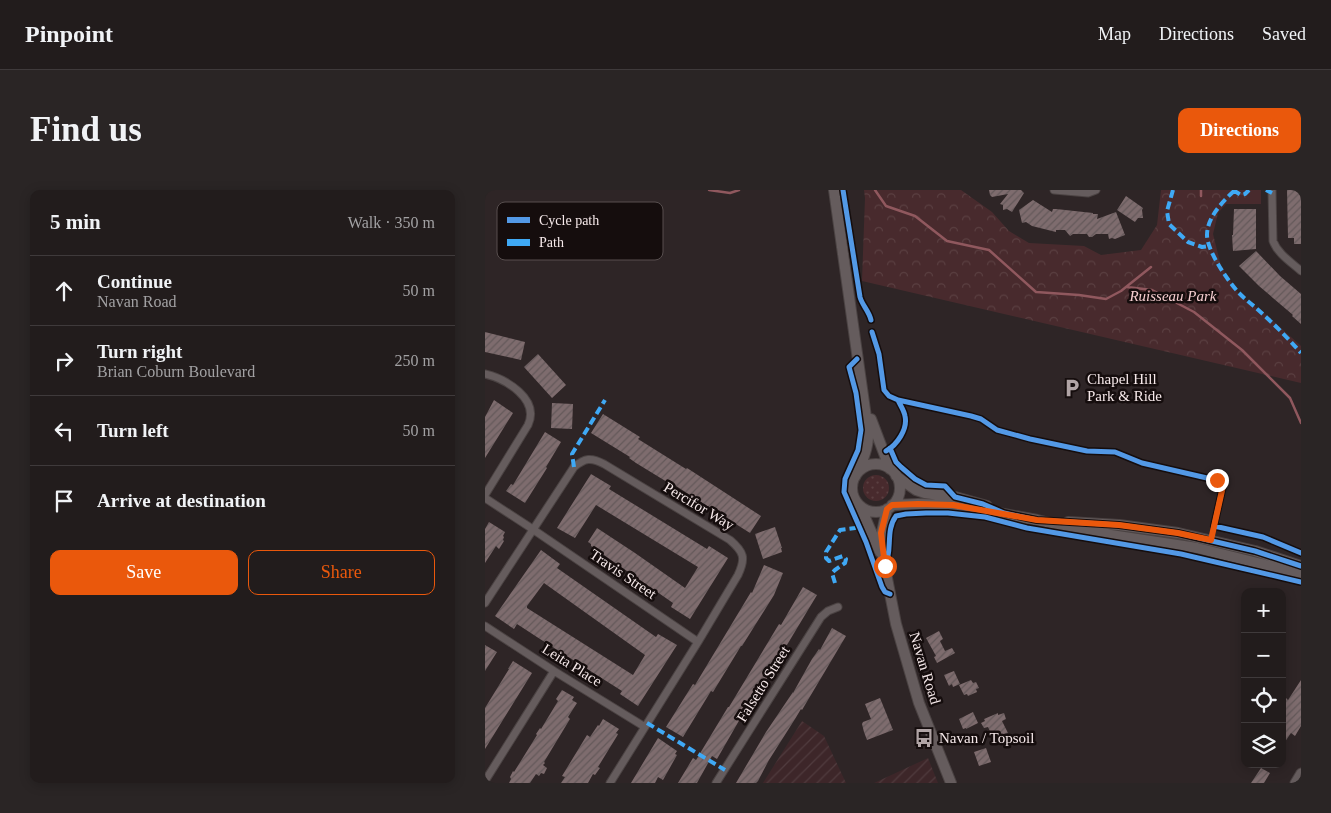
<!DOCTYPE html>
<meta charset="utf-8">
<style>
body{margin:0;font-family:"Times New Roman",serif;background:#2a2525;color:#f1f3f6}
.controls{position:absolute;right:15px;bottom:15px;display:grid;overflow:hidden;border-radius:10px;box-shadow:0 2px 12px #0003}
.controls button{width:45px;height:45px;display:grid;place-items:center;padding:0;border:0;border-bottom:1px solid #3f3a3b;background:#221c1c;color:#f1f3f6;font:25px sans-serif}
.stop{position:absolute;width:15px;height:15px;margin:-11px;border:4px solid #ea580c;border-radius:50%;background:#fff}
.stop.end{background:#ea580c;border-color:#fff;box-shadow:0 1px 5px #0008}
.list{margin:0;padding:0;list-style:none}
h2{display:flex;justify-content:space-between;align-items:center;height:65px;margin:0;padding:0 20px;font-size:21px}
h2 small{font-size:16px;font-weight:400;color:#a2a1a3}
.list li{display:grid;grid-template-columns:32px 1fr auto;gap:15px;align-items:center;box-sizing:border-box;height:70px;padding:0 20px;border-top:1px solid #3f3a3b}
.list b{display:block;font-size:19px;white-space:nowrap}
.list p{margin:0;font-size:16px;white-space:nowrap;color:#a2a1a3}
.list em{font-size:16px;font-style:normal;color:#a2a1a3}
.actions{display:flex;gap:10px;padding:15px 20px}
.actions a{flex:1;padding:11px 0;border:1px solid #ea580c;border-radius:10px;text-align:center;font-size:18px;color:#ea580c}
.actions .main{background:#ea580c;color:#fff}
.icon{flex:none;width:28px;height:28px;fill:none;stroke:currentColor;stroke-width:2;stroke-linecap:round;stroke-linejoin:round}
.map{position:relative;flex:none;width:816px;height:593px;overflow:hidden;border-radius:10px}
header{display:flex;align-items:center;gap:30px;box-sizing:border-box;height:70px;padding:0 25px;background:#221c1c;border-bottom:1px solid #3f3a3b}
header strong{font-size:24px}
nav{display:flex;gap:28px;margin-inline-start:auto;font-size:18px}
.intro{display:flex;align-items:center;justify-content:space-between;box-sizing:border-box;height:120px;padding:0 30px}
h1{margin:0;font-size:35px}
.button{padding:12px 22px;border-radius:10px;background:#ea580c;color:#fff;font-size:18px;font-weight:700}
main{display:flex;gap:30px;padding:0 30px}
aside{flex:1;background:#221c1c;border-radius:10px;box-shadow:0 2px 12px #0003}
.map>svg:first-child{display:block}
.industrial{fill:url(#industrial-furrows)}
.grass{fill:url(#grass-dots)}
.park{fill:url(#park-crowns)}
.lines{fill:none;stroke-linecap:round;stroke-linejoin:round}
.stream{stroke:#90585e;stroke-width:2.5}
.building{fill:url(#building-hatch);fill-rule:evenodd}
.minor-casing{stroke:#4b4343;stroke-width:9}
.tertiary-casing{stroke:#4b4343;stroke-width:11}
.secondary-casing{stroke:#4b4343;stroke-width:12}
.minor{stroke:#655c5d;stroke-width:7}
.tertiary{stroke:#655c5d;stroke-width:9}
.secondary{stroke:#655c5d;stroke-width:10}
.quiet{stroke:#3fa9f5;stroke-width:4;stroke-dasharray:8 4;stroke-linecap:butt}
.cycleway-casing{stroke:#150d0d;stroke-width:8}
.cycleway{stroke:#5399e6;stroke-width:5}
.route{stroke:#ea580c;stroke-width:6}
.labels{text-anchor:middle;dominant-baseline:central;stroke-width:5;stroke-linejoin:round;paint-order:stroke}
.park-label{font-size:15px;font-style:italic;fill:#f4cdcf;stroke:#150d0d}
.poi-label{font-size:15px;fill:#f6e9ea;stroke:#150d0d;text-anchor:start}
.street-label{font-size:15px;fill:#f6e9ea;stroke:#150d0d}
.key{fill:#150d0d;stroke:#584f4f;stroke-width:1}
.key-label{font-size:14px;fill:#f6e9ea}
</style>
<header>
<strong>Pinpoint</strong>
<nav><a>Map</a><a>Directions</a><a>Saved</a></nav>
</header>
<div class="intro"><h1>Find us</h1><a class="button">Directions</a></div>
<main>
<aside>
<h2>5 min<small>Walk · 350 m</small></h2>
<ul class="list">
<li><svg class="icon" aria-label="ahead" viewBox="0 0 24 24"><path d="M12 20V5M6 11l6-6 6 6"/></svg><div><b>Continue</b><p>Navan Road</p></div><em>50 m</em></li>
<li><svg class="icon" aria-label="right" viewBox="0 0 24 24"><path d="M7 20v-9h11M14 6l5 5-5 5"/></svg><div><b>Turn right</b><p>Brian Coburn Boulevard</p></div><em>250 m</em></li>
<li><svg class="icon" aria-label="left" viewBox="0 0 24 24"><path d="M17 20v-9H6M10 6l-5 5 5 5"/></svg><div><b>Turn left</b></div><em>50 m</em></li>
<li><svg class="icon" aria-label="arrive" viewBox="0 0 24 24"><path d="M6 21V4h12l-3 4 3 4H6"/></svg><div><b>Arrive at destination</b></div></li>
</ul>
<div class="actions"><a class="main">Save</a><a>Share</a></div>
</aside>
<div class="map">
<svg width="816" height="593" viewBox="0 0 816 593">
<defs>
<pattern id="industrial-furrows" width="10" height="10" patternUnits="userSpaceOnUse" patternTransform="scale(1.25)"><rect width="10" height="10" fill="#3d2629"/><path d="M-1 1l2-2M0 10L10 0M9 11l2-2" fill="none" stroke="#503b3e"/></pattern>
<pattern id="grass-dots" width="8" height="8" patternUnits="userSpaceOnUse" patternTransform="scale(1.25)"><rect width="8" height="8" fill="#482a2d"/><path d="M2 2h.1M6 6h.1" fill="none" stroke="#5a3f41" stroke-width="1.8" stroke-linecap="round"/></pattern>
<pattern id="park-crowns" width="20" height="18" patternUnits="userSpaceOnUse" patternTransform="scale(1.25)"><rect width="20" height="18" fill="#482a2d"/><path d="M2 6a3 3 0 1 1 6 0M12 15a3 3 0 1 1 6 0" fill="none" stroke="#5a3f41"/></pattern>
<pattern id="building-hatch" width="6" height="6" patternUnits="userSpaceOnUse" patternTransform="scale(1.25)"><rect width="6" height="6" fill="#7e6c6e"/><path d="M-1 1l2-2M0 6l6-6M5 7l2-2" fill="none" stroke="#64595a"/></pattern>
</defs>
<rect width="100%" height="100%" fill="#2e2526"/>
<path class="industrial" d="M 317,531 L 339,546 L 361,593 L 278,593 Z
M 443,568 L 453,593 L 389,593 Z"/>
<path class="grass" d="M378 298a13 13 0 1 1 26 0a13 13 0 1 1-26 0Z"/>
<path class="park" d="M 379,0 L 476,0 L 507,22 L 524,41 L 544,53 L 599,56 L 616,65 L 656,60 L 672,35 L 676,0 L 776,0 L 776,14 L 741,14 L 733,23 L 728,44 L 736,76 L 755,106 L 779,123 L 816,156 L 816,193 L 377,91 L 380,8 Z"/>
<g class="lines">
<path class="stream" d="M 224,0 L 245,3 L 254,0
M 390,0 L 401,16 L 430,26 L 462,51 L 504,60 L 551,102 L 594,105 L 621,109 L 636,101 L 666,77
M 716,6 L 716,0
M 642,97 L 667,100 L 709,122 L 757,160 L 805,208 L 816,233"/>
</g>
<path class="building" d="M 504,0 L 536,0 L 539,3 L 527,22 L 522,19 L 518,20 L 518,15 L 515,14 L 523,4 L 507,7 L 505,5 Z
M 802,0 L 816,0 L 816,54 L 809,54 L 809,48 L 803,48 Z
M 641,6 L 658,18 L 657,20 L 658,28 L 653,28 L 650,32 L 632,20 Z
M 548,10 L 567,22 L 568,19 L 571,19 L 608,23 L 608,24 L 613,24 L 612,29 L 631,22 L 640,45 L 630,49 L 627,48 L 624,49 L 623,44 L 611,44 L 607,47 L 604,47 L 602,44 L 588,44 L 585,46 L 580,40 L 571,40 L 571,42 L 547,36 L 541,32 L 537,33 L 534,20 Z
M 749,19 L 771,19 L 771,59 L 748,61 L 747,45 L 748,45 Z
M 771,61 L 795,86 L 816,104 L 816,134 L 807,126 L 808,125 L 774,96 L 754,76 Z
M 0,142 L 40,152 L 36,170 L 0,162 Z
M 53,164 L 81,195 L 67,208 L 39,177 Z
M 9,210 L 28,223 L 0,268 L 0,227 Z
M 67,213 L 88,214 L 87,239 L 66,238 Z
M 118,224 L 155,247 L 153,249 L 201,279 L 202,278 L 276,326 L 265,343 L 205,305 L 188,294 L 187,295 L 151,273 L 144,268 L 145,267 L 106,243 Z
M 60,242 L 76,252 L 61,277 L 62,278 L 40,313 L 21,301 L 26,294 L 28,295 Z
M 106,284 L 126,296 L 124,299 L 222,359 L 224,356 L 243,368 L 205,429 L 186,417 L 188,413 L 106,356 L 106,354 L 103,352 L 112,338 L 150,363 L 200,398 L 213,377 L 111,315 L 90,348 L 72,338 Z
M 4,332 L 20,342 L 18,346 L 19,347 L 18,350 L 19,351 L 14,359 L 11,356 L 0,373 L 0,339 Z
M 290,337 L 297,358 L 296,358 L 297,362 L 278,369 L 270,344 Z
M 56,360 L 75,374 L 72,378 L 171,447 L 173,444 L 192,455 L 153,516 L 135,504 L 137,501 L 55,449 L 32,434 L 29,439 L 10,426 ZM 59,393 L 160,465 L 148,485 L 42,418 L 42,416 Z
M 279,375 L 298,383 L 289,405 L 257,456 L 256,456 L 228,502 L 226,501 L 198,547 L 181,537 L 208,494 L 210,495 L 266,402 L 267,403 Z
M 318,397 L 332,405 L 261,523 L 259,522 L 232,569 L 227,566 L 212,593 L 193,593 L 208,568 L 211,570 L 243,517 L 244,517 L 294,434 L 296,435 Z
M 347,438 L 361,446 L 317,520 L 316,519 L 310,529 L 284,570 L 273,591 L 271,593 L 251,593 L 281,542 L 308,502 L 308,503 L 327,469 L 334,459 L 335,460 Z
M 454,441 L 458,449 L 455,451 L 460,461 L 467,458 L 470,463 L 452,473 L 449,467 L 451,466 L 441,448 Z
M 0,455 L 12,462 L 0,481 Z
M 28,471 L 47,483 L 0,559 L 0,518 L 24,479 L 23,479 Z
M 469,481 L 475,494 L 468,497 L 467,494 L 464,496 L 459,485 Z
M 486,490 L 488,493 L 491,492 L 494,498 L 491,499 L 492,502 L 483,506 L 482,504 L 479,505 L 474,495 Z
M 816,490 L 816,536 L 810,546 L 806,543 L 797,556 L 797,514 L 801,508 L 803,510 Z
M 77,500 L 89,507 L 87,510 L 92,513 L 83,527 L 85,529 L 59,572 L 60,573 L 58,575 L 62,578 L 59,584 L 56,583 L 54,586 L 51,584 L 45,593 L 24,593 L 26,589 L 25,587 L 28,581 L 29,582 L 52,545 L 51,544 L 55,538 L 56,539 L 73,511 L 71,509 Z
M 395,508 L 408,540 L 382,550 L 379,542 L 377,534 L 378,532 L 386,529 L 380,514 Z
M 488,522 L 493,533 L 481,539 L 481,538 L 478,539 L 474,529 Z
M 513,523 L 513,525 L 519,523 L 521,529 L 517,531 L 523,543 L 509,550 L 503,537 L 499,538 L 496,533 L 500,531 L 499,529 Z
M 118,529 L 134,539 L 131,543 L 133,544 L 132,546 L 113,577 L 115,578 L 110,585 L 108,584 L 103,593 L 76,593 L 80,587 L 77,586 L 102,545 L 105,547 L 113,535 L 114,536 Z
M 173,548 L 192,561 L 190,564 L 192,565 L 178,590 L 173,587 L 170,593 L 146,593 Z
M 501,558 L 506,572 L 494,576 L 489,562 Z
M 776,578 L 785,583 L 779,593 L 766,593 Z"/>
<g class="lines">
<g class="minor-casing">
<path id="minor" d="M 569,0 L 603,3 L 611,0
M 787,0 L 788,51 C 793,64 806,72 816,81
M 0,184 C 21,189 55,209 43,235 L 0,305
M 0,308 L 43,336 L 213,452
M 0,413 L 89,277 C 100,268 106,267 119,274 L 245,350 C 259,362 261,368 253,385 L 213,452 L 125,593
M 0,436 L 69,481 L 160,537
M 0,591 L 69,481
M 231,593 L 336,427 L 343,421 L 353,417"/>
</g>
<g class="tertiary-casing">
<path id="tertiary" d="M 810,593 L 816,583"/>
</g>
<g class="secondary-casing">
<path id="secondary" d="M 349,0 L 383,241 C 384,258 377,272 370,287
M 386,229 L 405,279
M367 298a24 24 0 1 1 48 0a24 24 0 1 1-48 0Z
M 411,286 L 431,300 L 440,303 L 470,307 L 502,316
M 407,315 L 433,314 L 468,315 L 497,320 L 552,330 L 599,341 L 712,358 L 816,384
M 375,316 L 395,362
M 402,319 L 397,343 L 397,354 L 398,368 L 411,434 L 434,513 L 466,593
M 583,332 L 634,335 L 693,343 L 770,361 L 816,376"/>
</g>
<use href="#minor" class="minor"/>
<use href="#tertiary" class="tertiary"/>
<use href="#secondary" class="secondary"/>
<path class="quiet" d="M 688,0 L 682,21 L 684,34 L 703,52 L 717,57 L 724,56
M 748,0 L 756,5 L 760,4 L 764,0
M 781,0 L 787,3
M 749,1 C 737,12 722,28 722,45 C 722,61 744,93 755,104 C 760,109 765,113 770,117 C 786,131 802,147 816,163
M 89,277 L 87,264 L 120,210
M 350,393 L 347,383 L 350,380 L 360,373 L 361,369 L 358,366 L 344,371 L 341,368 L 341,362 L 355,340 L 370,338 L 374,335
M 162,533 L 240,580"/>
<g class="cycleway-casing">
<path id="cycleway" d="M 358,0 L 375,107 C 377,115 384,121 386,130
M 387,142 L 394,164 L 399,200 L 404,206 L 413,210 C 415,215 419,220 420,226 C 423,239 412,255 401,261
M 372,169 L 364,177 L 371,203 L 376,240 L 373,260 L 360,289 L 359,302 L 381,352 L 397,397 L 400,402 L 405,404
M 413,210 L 486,226 L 496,229 L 512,240 L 545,249 L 602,261 L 630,262 L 657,273 L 735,291 L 737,293 L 738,296 L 729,336 L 778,347 L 816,363
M 405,258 L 411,272 L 416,277 L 430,289 L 441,295 L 460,296 L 470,307 L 498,314 L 519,323 L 552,330 L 634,335 L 693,343 L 770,361 L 816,376
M 400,376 C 408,360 400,341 411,326 L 421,324 L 441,323 L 463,323 L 500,327 L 542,338 L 696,364 L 816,392"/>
</g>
<use href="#cycleway" class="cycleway"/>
</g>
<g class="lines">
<path class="route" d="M 400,376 L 396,343 L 402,319 L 407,315 L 433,314 L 468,315 L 552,330 L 634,335 L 693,343 L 726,350 L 738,296 L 737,292 L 732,290"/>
</g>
<defs>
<g id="parking-bare" transform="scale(1.5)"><path d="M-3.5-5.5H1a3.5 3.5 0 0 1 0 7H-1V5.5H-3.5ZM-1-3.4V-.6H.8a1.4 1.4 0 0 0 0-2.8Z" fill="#b0a4a5" stroke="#150d0d" stroke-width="2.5" paint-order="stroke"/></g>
<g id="bus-bare" transform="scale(1.5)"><path d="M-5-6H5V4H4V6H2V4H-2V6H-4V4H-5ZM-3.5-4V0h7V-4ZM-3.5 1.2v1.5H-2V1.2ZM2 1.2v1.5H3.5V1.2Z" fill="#b0a4a5" stroke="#150d0d" stroke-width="2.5" paint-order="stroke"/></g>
</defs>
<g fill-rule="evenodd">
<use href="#parking-bare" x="587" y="198"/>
<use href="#bus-bare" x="439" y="548"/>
</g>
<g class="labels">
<g class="park-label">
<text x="688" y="106">Ruisseau Park</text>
</g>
<g class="poi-label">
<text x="602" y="189">Chapel Hill<tspan x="602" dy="17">Park &amp; Ride</tspan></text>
<text x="454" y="548">Navan / Topsoil</text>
</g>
<g class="street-label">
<text transform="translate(214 316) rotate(31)">Percifor Way</text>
<text transform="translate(138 384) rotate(34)">Travis Street</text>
<text transform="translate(87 475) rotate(32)">Leita Place</text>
<text transform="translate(440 478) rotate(73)">Navan Road</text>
<text transform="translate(278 494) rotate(-58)">Falsetto Street</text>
</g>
</g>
<rect x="12" y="12" width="166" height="58" rx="8" class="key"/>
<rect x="22" y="27" width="23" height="6" fill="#5399e6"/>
<rect x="22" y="49" width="23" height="7" fill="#3fa9f5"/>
<g class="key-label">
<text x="54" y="35">Cycle path</text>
<text x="54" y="57">Path</text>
</g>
</svg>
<div class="controls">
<button>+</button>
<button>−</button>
<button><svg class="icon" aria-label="locate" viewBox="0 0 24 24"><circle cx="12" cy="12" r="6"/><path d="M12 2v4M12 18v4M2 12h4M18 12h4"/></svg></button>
<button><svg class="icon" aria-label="layers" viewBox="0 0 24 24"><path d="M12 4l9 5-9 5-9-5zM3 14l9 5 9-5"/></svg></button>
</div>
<div class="stop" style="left:400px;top:376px"></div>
<div class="stop end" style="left:732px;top:290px"></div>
</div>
</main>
